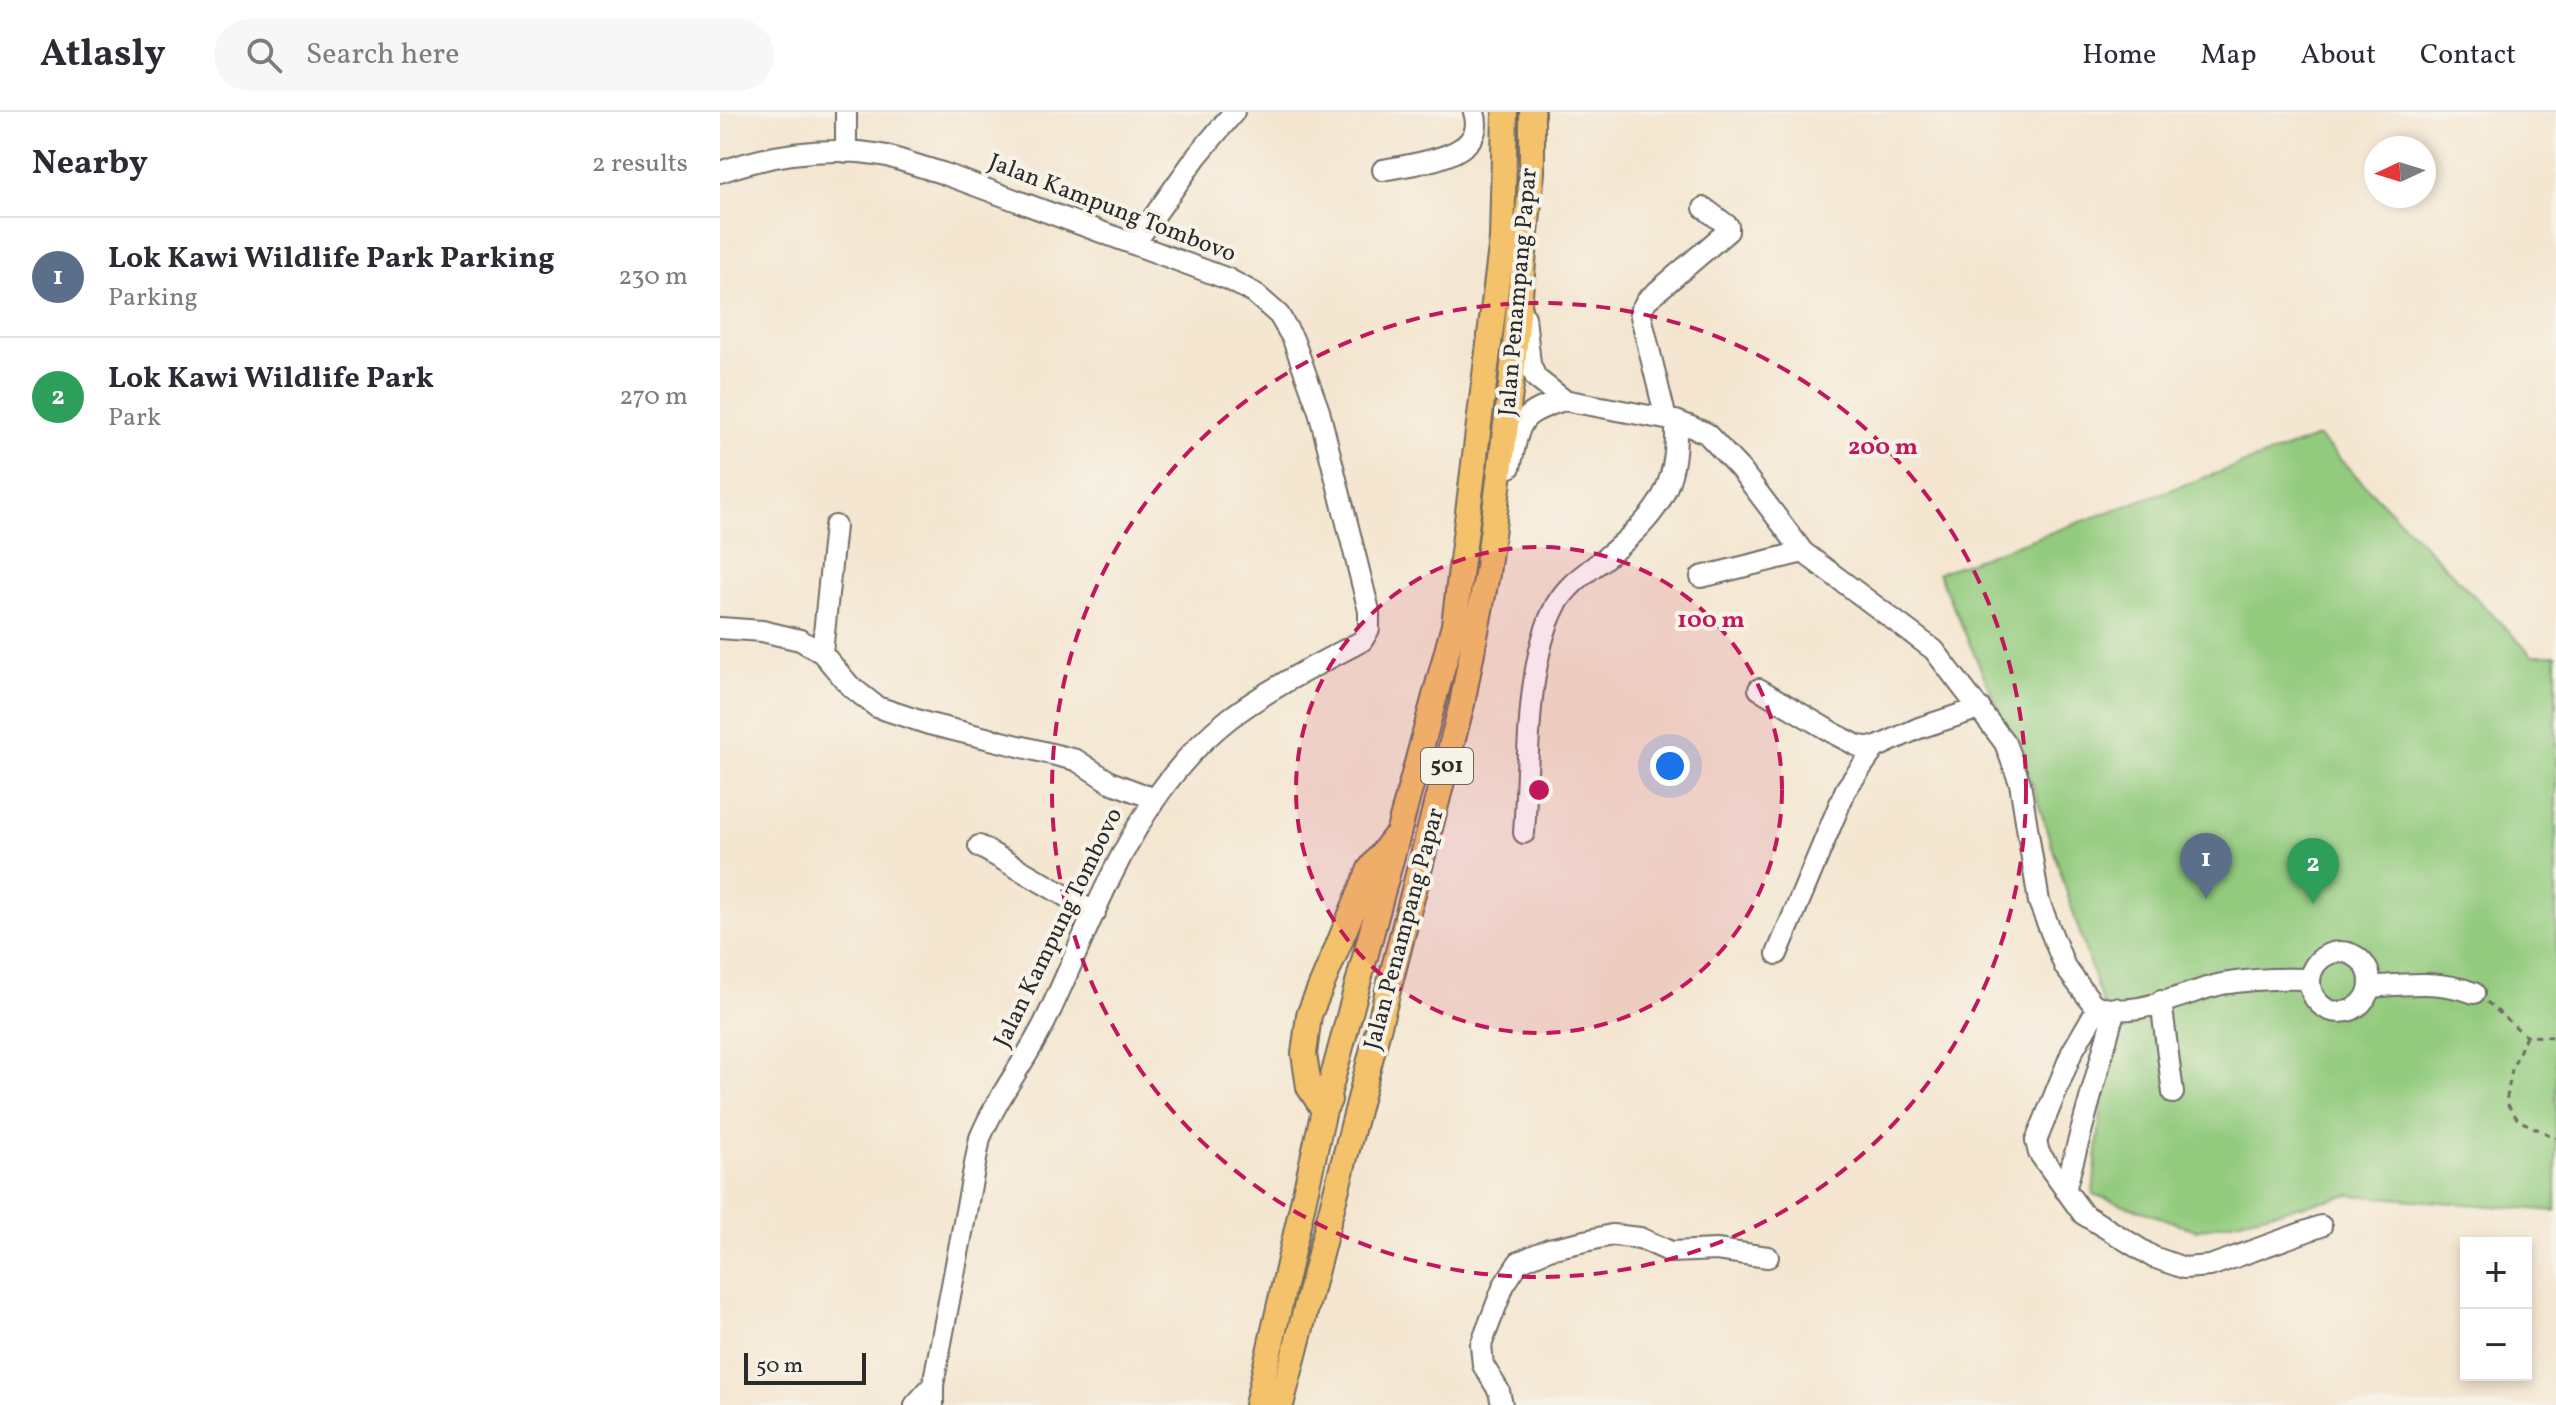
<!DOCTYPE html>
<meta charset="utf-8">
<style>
body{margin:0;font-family:Vollkorn,serif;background:#f7f7f7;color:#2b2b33}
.controls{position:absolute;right:24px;bottom:24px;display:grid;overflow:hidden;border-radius:0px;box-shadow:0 4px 12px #0003}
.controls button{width:72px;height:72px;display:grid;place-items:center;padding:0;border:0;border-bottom:2px solid #e1e1e2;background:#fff;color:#2b2b33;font:40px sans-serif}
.compass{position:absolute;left:1644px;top:24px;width:72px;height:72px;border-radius:50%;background:#fff;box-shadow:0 4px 12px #0003;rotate:266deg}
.scale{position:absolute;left:24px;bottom:20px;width:122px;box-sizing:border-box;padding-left:8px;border:4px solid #2b2b2b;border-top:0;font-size:22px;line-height:28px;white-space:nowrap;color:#2b2b2b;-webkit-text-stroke:6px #f7f3e8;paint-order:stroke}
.you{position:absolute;left:950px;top:654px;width:28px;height:28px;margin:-20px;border:6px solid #fff;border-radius:50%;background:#1a73e8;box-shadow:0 0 0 12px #1a73e833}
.badge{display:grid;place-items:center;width:52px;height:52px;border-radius:50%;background:#0b8043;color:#fff;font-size:26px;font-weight:700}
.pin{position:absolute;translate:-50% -66px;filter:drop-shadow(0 2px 4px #0008)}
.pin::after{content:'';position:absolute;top:42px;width:28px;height:24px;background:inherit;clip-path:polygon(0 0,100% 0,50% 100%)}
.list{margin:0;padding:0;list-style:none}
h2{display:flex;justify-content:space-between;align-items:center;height:104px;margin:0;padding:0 32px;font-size:34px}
h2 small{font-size:26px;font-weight:400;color:#7c7c81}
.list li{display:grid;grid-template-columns:52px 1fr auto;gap:24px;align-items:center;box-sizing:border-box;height:120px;padding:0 32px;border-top:2px solid #e1e1e2}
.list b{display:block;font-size:30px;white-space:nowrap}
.list p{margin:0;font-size:26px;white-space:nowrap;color:#7c7c81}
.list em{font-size:26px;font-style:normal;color:#7c7c81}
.icon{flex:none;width:44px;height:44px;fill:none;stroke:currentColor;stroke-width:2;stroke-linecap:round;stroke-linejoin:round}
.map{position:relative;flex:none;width:1836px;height:1293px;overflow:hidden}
header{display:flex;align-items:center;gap:48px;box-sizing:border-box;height:112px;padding:0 40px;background:#fff;border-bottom:2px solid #e1e1e2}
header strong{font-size:38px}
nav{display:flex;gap:44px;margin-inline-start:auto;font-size:28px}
.search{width:560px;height:72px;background:#f7f7f7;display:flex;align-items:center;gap:20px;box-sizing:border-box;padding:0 28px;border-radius:44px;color:#7c7c81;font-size:30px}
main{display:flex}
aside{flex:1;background:#fff}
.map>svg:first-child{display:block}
.green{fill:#93cb7e;stroke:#5f7b54;stroke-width:2}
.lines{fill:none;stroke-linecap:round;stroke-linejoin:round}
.minor-casing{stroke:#716c65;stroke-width:24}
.major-casing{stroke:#716c65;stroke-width:28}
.path{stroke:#716c65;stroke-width:3;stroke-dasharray:6 6;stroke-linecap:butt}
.minor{stroke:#fff;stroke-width:20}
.major{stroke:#f4c26a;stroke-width:24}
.ring{fill:none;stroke:#c2185b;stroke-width:4;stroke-dasharray:14 10}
.labels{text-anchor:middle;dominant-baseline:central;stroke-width:8;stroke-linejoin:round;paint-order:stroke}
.shield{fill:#f7f3e8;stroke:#686764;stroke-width:2}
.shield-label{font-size:22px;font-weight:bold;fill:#2b2b2b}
.street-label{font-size:24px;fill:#2b2b2b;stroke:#f7f3e8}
.centre{fill:#c2185b;stroke:#f7f3e8;stroke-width:4}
.ring-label{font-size:24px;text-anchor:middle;font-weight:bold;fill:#c2185b;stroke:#f7f3e8;stroke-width:8;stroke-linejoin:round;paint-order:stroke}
</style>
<header>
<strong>Atlasly</strong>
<div class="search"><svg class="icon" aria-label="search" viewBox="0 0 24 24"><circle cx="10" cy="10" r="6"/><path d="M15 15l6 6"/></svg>Search here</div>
<nav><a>Home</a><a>Map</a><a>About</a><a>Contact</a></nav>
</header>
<main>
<aside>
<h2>Nearby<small>2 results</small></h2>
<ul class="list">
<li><span class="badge" style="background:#5c6f8a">1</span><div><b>Lok Kawi Wildlife Park Parking</b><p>Parking</p></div><em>230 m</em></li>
<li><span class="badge" style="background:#2e9e5b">2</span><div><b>Lok Kawi Wildlife Park</b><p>Park</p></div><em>270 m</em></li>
</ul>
</aside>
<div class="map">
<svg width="1836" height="1293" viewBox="0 0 1836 1293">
<rect width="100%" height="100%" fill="#f7f3e8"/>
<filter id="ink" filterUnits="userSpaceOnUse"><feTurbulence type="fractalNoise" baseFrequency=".0125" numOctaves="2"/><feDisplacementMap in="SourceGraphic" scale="16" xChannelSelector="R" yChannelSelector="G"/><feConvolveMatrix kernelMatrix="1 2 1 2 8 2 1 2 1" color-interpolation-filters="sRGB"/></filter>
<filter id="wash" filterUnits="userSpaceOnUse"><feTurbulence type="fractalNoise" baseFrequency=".006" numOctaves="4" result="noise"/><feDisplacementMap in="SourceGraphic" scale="32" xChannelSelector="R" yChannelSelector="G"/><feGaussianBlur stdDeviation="1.8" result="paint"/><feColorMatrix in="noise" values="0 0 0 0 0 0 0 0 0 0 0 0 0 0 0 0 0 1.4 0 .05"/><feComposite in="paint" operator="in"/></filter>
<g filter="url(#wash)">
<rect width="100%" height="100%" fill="#f4e6d0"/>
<path class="green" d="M 1598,325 L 1812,543 L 1836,543 L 1836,1099 L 1630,1083 L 1476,1118 L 1373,1082 L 1389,913 L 1312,671 L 1218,461 Z"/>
</g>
<g filter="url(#ink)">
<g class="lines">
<g class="minor-casing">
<path id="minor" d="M 126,40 L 126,0
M 663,58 C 695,51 769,46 754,0
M 0,60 C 54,41 111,33 167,44 L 222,61 L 508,167 L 534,181 L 559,203 L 573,227 L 599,299 L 649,499 L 649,517 L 642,529 C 597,553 551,575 510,606 C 413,681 376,803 325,910 C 305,950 277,985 260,1026 L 213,1273 L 213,1293
M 415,131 L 477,44 L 514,0
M 805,205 L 810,252 L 816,266 L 844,288 L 956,309 L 986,321 L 1021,358 L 1083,440 L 1214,538 L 1285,631 L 1300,671 L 1319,790 L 1345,855 L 1373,892 C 1411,910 1464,880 1502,872 C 1531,867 1560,866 1590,867
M 946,307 L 920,200 L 927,188 L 1008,119 L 1008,114 L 984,96
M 790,355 C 801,308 797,303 844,288
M 981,465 L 1083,440
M 0,516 L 42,519 L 80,528 L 102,541 L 130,574 L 157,595 L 209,612 L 356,648 L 390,670 L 435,687
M 102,541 L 115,414
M 1039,577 L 1115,622 L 1138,634 L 1155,636 L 1199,616 L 1260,596
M 804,721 C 809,654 805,551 836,493 C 848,472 866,461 884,447 C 937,403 958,379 956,309
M 259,734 L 375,801
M1590 870a30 30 0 1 1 60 0a30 30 0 1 1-60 0Z
M 1057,842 L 1126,677 L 1155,636
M 1650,875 C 1687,872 1719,868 1754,881
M 1441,889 L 1453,981
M 1378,895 L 1352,940 L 1316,1029 L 1319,1041 L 1363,1102 L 1433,1145 L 1464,1156 L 1490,1154 L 1601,1114
M 1345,1078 L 1395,896
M 195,1293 L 213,1273
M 782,1293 L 779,1279 L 763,1253 L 761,1233 L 784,1173 L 799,1150 L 829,1137 L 892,1123 L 920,1126 L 951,1140 L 996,1138 L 1048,1145"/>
</g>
<g class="major-casing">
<path id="major" d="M 609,988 L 604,998 L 589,975 L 584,942 L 589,903 L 650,757 L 673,727
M 537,1293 L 604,998 L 734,513 L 782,127 L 785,0
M 561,1293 L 742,592 L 767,462 L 791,273 L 812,60 L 812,0"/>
</g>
<path class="path" d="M 1767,890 L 1806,924 L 1836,925
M 1806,924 L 1792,957 L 1786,990 L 1798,1008 L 1836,1026"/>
<use href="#minor" class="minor"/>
<use href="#major" class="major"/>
</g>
</g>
<circle cx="819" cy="678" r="243" fill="#c2185b" fill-opacity=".12"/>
<g class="ring">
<circle cx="819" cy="678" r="243"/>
<circle cx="819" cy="678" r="487"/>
</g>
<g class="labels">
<rect class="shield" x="701" y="636" width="52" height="36" rx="6"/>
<g class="shield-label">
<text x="727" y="654">501</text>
</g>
<g class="street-label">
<text transform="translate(392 97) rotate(21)">Jalan Kampung Tombovo</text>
<text transform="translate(799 180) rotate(-85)">Jalan Penampang Papar</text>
<text transform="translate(339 816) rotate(-64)">Jalan Kampung Tombovo</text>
<text transform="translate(685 817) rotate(-75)">Jalan Penampang Papar</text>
</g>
</g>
<circle cx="819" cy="678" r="12" class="centre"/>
<g class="ring-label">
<text x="1163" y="342">200 m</text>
<text x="991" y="515">100 m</text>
</g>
</svg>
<div class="controls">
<button>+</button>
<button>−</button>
</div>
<svg class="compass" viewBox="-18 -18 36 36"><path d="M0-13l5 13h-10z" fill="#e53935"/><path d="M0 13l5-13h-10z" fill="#7c7c81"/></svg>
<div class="scale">50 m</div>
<div class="you"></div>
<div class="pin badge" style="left:1486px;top:787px;background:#5c6f8a">1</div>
<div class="pin badge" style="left:1593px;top:792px;background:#2e9e5b">2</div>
</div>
</main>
